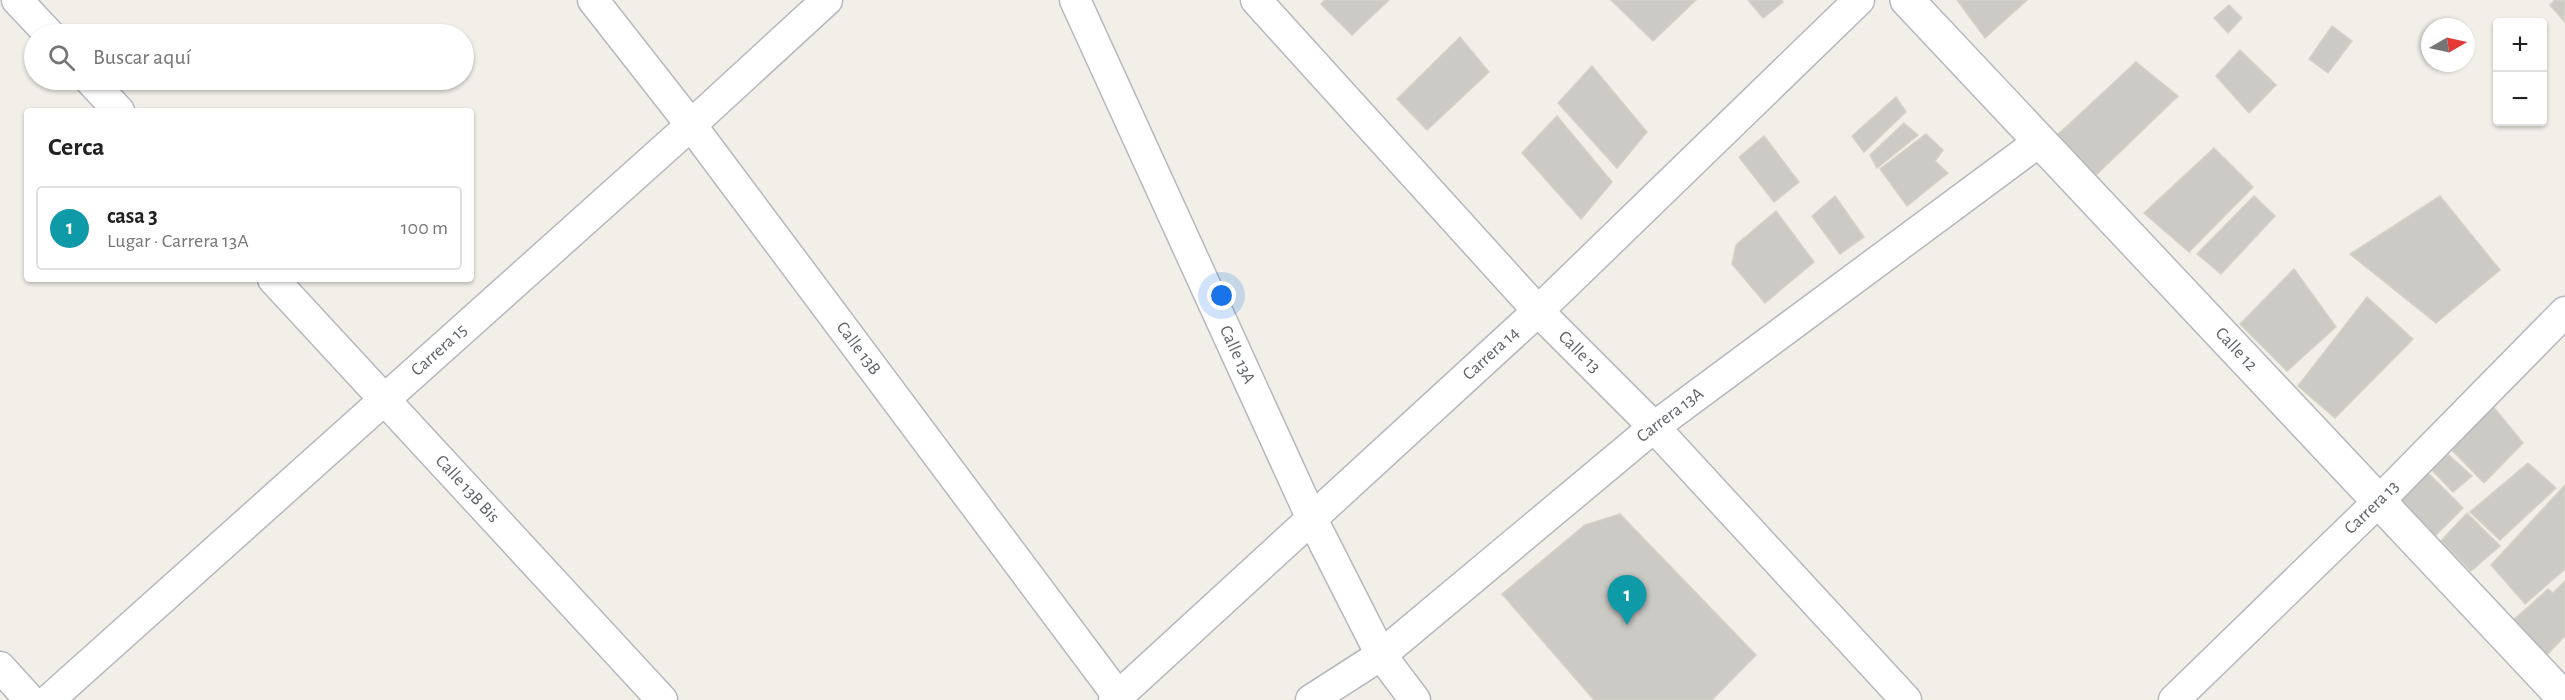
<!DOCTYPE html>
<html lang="es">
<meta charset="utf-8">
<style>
body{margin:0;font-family:"Alegreya Sans",sans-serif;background:#f6f6f6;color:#222}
.controls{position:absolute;right:18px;top:18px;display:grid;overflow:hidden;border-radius:6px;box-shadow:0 2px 4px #0004}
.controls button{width:54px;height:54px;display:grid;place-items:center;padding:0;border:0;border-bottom:2px solid #e0e0e0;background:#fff;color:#222;font:30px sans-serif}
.compass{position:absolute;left:2421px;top:18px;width:54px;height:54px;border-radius:50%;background:#fff;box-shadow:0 2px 4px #0004;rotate:81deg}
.you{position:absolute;left:1222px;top:296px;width:21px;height:21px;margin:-15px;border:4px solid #fff;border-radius:50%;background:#1a73e8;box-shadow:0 0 0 9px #1a73e833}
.badge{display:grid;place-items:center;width:39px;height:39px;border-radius:50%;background:#ea4335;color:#fff;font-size:20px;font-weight:700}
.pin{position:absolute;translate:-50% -50px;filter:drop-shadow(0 2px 3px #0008)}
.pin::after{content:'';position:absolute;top:32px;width:21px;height:18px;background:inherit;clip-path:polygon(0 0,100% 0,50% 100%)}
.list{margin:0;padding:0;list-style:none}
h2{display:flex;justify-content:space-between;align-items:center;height:78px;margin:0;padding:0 24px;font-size:26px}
h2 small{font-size:20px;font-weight:400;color:#767676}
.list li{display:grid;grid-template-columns:39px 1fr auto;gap:18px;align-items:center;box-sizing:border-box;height:84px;margin:0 12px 12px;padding:0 12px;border:2px solid #e0e0e0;border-radius:6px}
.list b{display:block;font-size:22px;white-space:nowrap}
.list p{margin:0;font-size:20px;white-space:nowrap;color:#767676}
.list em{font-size:20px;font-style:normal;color:#767676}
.icon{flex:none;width:33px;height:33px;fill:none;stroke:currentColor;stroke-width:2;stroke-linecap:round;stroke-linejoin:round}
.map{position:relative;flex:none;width:2565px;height:700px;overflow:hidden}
.search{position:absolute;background:#fff;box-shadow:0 2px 4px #0004;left:24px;top:24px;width:450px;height:66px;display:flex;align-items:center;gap:15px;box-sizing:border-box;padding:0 21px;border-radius:33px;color:#767676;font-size:22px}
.panel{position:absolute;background:#fff;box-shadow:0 2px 4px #0004;left:24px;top:108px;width:450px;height:174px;border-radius:6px}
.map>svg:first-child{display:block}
.building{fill:#cccac5;stroke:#d6d1c6;stroke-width:1.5}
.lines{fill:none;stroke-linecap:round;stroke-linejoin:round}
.minor-casing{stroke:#b5b8bc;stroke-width:33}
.tertiary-casing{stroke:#b5b8bc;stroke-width:36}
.minor{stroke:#fff;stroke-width:30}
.tertiary{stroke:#fff;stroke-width:33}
.labels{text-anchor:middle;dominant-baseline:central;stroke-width:5;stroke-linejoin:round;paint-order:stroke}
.street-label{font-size:18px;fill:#5f6368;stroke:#fff}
</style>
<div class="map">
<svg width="2565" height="700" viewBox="0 0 2565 700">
<rect width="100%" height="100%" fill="#f1efe8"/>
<path class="building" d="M 1325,0 L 1389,0 L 1352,35 L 1321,4 Z
M 1611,0 L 1696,0 L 1653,41 Z
M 1748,0 L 1781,0 L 1783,2 L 1763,18 Z
M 1957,0 L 2027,0 L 1985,38 Z
M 2555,0 L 2565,0 L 2564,21 L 2550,5 Z
M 2229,5 L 2242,18 L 2228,33 L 2214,18 Z
M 2332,26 L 2352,41 L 2328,73 L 2309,59 Z
M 1460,37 L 1489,72 L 1427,130 L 1397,99 Z
M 2240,50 L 2276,85 L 2249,113 L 2216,76 Z
M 2136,62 L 2178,96 L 2093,178 L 2052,140 Z
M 1592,66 L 1647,132 L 1617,168 L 1558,103 Z
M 1896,97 L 1906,112 L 1864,152 L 1852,136 Z
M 1557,116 L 1612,182 L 1581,219 L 1522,153 Z
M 1904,123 L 1918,135 L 1877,168 L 1870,155 Z
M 1926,134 L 1943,150 L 1935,161 L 1948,173 L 1907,206 L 1880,169 Z
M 1764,136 L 1799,182 L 1774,202 L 1739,157 Z
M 2214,148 L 2253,187 L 2189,252 L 2144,213 Z
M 1835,196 L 1864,237 L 1840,254 L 1812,216 Z
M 2254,196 L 2275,216 L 2221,274 L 2197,254 Z
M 2440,196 L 2500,270 L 2436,323 L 2350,254 Z
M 1776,211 L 1814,262 L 1765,303 L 1732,264 L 1736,245 Z
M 2294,269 L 2336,327 L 2287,371 L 2240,324 Z
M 2367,297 L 2413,339 L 2335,418 L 2298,386 Z
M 2492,405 L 2523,443 L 2484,483 L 2447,445 Z
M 2443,450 L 2472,476 L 2453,492 L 2427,465 Z
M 2528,463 L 2556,488 L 2500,540 L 2470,512 Z
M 2424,469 L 2463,508 L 2435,536 L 2397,495 Z
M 2565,485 L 2565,569 L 2525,604 L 2491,565 Z
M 2467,513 L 2500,546 L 2471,571 L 2441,541 Z
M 1620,514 L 1756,655 L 1712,700 L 1594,700 L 1502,594 L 1585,525 Z
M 2565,581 L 2565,636 L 2543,659 L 2509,624 L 2548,589 L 2553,593 Z"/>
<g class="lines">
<g class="minor-casing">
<g id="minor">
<path d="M 17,0 L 49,34"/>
<path id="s1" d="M 593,0 L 691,125 L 1121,700"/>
<path id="s2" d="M 1075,0 L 1312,519 L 1381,655 L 1415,700"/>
<path id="s3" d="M 1256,0 L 1538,311 L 1654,427 L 1906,700"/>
<path d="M 90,80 L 119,111"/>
<path id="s4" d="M 273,279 L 662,700"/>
<path d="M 0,667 L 30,700"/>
<path id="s5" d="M 49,700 L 691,125 L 827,0"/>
<path id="s6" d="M 1114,700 L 1538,311 L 1859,0"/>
<path id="s7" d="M 1311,700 L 1381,655 L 1654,427 L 2040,141"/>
<path id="s8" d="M 2174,700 L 2379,501 L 2565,312"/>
</g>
</g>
<g class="tertiary-casing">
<g id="tertiary">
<path id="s9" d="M 1907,0 L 2565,699"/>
</g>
</g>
<use href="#minor" class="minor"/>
<use href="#tertiary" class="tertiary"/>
</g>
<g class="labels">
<g class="street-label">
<text stroke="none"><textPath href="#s1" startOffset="438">Calle 13B</textPath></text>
<text stroke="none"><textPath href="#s9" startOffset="480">Calle 12</textPath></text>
<text stroke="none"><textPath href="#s5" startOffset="524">Carrera 15</textPath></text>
<text stroke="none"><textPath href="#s3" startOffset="478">Calle 13</textPath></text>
<text stroke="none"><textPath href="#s2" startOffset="390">Calle 13A</textPath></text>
<text stroke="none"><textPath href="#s6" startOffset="512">Carrera 14</textPath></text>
<text stroke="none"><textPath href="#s7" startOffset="459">Carrera 13A</textPath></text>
<text stroke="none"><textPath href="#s4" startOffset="286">Calle 13B Bis</textPath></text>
<text stroke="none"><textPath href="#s8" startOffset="276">Carrera 13</textPath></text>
</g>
</g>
</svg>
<div class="controls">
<button>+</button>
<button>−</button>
</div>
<svg class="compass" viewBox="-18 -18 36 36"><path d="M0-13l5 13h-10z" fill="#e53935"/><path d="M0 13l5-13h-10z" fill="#767676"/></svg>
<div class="you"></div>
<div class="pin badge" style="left:1627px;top:625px;background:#0f9aa8">1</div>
<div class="search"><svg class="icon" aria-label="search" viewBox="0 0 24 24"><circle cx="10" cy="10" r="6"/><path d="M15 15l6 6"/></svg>Buscar aquí</div>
<section class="panel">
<h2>Cerca<small></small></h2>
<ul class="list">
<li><span class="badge" style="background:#0f9aa8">1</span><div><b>casa 3</b><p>Lugar · Carrera 13A</p></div><em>100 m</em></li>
</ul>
</section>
</div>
